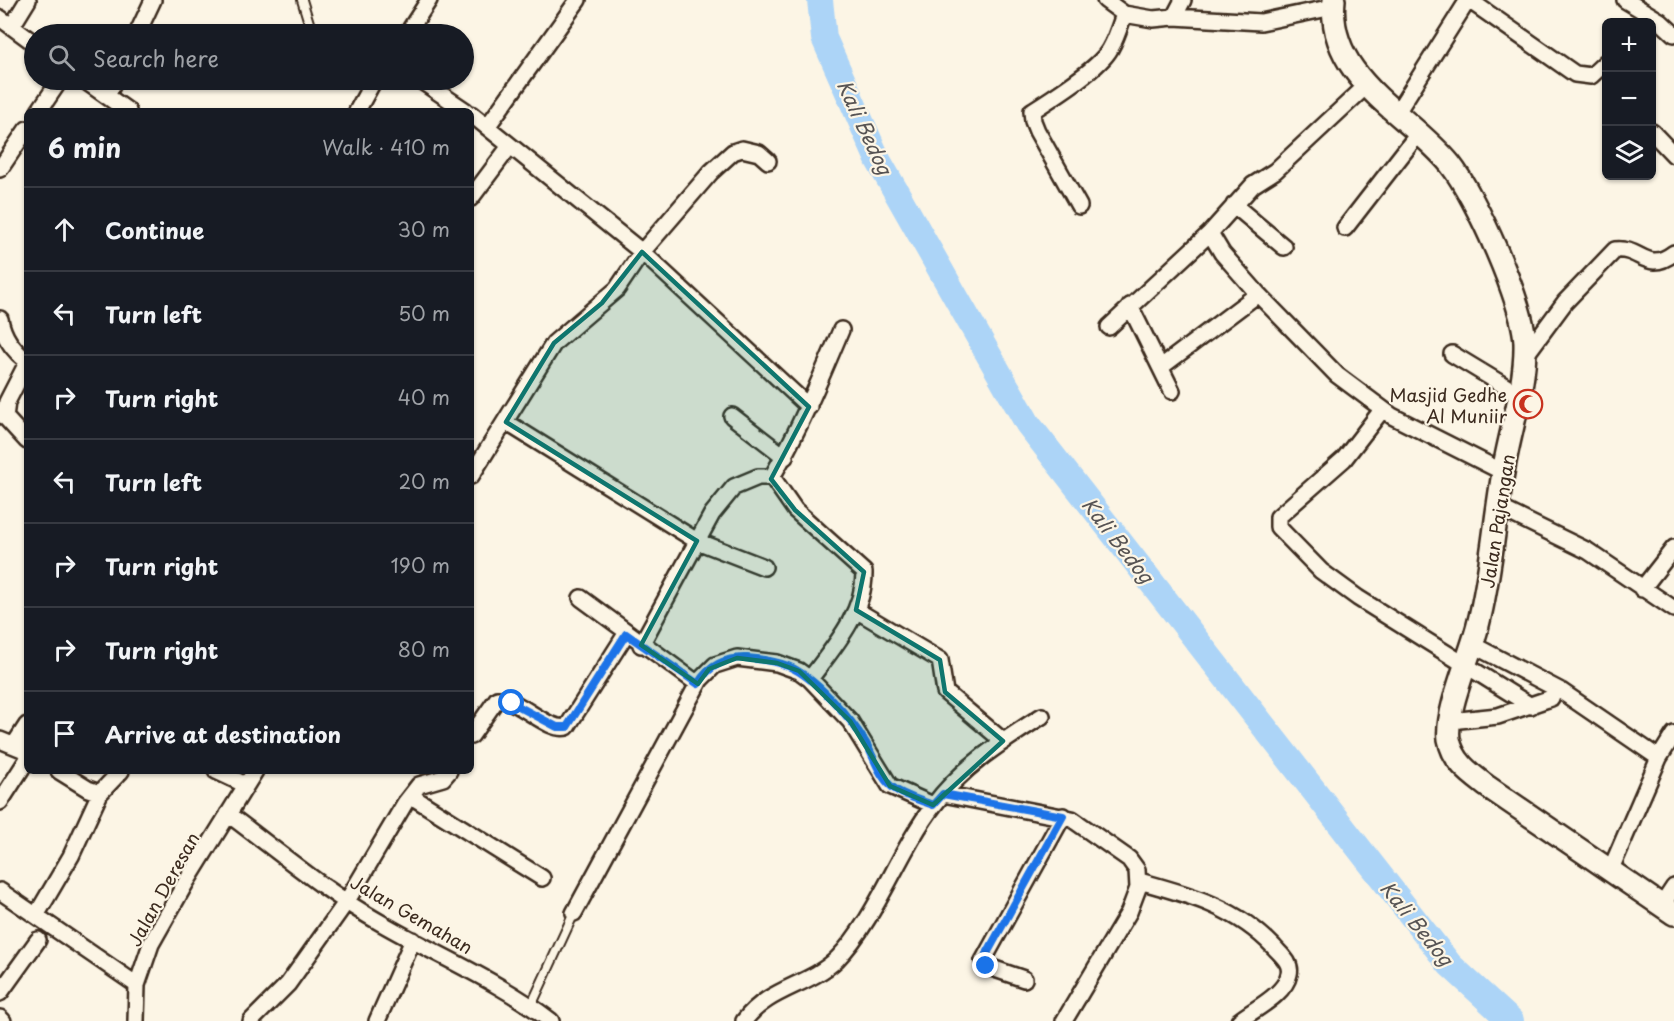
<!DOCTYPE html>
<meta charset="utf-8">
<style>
body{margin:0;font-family:"Playpen Sans",sans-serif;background:#242831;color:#f1f3f6}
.controls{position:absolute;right:18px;top:18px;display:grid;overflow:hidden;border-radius:9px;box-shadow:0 2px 4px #0004}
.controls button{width:54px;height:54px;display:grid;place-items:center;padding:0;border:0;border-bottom:2px solid #363941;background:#171b24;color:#f1f3f6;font:30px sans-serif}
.stop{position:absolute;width:18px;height:18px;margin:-14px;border:4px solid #1a73e8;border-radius:50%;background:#fff}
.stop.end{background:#1a73e8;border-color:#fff;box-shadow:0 2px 6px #0008}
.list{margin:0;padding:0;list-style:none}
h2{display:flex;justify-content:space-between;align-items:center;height:78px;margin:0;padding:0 24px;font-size:26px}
h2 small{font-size:20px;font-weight:400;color:#9ea1a6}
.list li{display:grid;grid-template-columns:39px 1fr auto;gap:18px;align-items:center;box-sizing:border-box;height:84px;padding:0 24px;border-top:2px solid #363941}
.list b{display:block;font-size:22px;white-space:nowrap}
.list em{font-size:20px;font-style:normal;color:#9ea1a6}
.icon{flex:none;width:33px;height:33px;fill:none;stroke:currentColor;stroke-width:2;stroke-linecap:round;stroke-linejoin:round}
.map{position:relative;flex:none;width:1674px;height:1021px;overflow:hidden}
.search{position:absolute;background:#171b24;box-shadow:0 2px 4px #0004;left:24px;top:24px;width:450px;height:66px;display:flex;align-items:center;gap:15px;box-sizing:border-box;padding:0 21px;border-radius:33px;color:#9ea1a6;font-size:22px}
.panel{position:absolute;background:#171b24;box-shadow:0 2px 4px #0004;left:24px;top:108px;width:450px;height:666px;border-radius:9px}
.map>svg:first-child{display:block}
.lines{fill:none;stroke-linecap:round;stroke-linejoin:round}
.river{stroke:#acd4f7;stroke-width:26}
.service-casing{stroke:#3b2a1e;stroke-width:12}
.minor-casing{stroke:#3b2a1e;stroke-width:20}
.secondary-casing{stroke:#3b2a1e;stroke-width:26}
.service{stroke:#fcf5e5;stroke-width:8}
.minor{stroke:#fcf5e5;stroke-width:15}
.secondary{stroke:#fcf5e5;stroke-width:21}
.route{stroke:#1a73e8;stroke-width:8}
.marked{fill:#0f766e;fill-opacity:0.2;stroke:#0f766e;stroke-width:4.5;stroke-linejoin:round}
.labels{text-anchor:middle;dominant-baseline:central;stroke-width:4.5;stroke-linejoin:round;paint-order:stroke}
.poi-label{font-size:18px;fill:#3b2a1e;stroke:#fcf5e5;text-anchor:end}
.street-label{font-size:18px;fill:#3b2a1e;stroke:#fcf5e5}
.water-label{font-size:20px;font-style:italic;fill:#575454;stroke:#fcf5e5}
</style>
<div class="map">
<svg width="1674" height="1021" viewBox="0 0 1674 1021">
<rect width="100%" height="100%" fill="#fcf5e5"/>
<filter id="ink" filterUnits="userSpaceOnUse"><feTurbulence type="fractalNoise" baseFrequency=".0167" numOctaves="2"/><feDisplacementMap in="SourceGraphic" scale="12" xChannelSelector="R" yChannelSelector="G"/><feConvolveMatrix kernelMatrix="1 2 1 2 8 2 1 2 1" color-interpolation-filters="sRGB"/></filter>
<g filter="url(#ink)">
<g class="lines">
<path class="river" d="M 820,0 L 824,38 L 878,160 L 1028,424 L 1450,965 L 1511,1021"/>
<g class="service-casing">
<path id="service" d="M 302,0 L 310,26 L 322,34
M 531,1006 L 574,913"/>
</g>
<g class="minor-casing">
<path id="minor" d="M 1105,0 L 1124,14 L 1153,19 L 1174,17 L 1261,22 L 1333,7
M 1469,0 L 1575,74 L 1591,76 L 1606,62
M 1625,0 L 1660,21 L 1674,34
M 1174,17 L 1183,0
M 0,18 L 34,43
M 12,26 L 28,0
M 137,34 L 153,0
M 407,34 L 429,0
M 84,80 L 128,111
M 420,80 L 466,111
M 1366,86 L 1275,171 L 1253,185 L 1210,233 L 1222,253 L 1258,294 L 1337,375 L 1392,416 L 1503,472
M 107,96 L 115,80
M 39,111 L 60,80
M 357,111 L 374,80
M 471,114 L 642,252 L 809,407
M 1396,114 L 1468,0
M 487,127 L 578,0
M 1652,132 L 1674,155
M 0,169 L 27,129
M 471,198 L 510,146
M 1234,205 L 1284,247
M 1079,206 L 1037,131 L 1033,121 L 1032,111 C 1052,98 1099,69 1110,49 C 1116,39 1120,26 1124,14
M 1345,228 L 1418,134
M 1130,306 L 1172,391
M 0,319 C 3,337 13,350 27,361
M 1109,327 L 1210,233
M 1452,354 L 1518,394
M 1525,356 L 1565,302 L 1615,250 C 1641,247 1646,274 1674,253
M 27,363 L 7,402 L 5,417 L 27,441
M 1161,367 L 1258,294
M 1382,410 L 1344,459 L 1278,517 L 1278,527 L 1321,571 L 1358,598 L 1531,706
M 732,416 L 785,457
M 506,422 L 697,541 L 764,567
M 471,476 L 554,343 L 617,289 L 642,252 L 711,172 L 733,152 L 742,149 L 759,153 L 768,161
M 1498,507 L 1588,551 L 1674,609
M 1642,589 L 1674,548
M 581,598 L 698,684
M 856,610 L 940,660 L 945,692 L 1003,741
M 641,645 L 712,514 L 734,487 L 758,477 L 772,477
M 1473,645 L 1561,691 L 1659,758
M 810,679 C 833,648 865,612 864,572 L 795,510 L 772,477 C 799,430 820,380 841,330
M 1450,721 L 1498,716 L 1551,698
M 471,736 L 497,699 C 519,698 547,732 567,727 L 626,634
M 0,740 L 27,751
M 14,745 L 27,725
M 59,771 L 88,789 L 100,793 L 121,771
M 216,771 L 246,785
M 943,794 L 1072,819 L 1129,859 L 1137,870 L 1138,888 L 1129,912 L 1064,1021
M 411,796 L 542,878
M 0,802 L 27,760
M 228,814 C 278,851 327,893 381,923 C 438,956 499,981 551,1021
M 1610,871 L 1659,758 L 1674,734
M 1139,881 C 1190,895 1236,907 1274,947 C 1281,955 1292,963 1289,974 C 1285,995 1254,1009 1239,1021
M 0,891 L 137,985
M 1662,905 L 1674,887
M 574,913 L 700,680 L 715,665 L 737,658 L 777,663 L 799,671 L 810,679 L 850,721 L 890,786 L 933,805
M 37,914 L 71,856 L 100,793
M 1024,979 L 986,966 L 983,961 L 1063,816
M 0,993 L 38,940
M 0,1018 L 3,1021
M 136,1021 L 137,985 L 151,944 L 185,884 L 255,771
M 251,1021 L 288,984 L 347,901 L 405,803 L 419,785 L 443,778 L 449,771
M 377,1021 L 413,940
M 744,1021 C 768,988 809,986 837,959 C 877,918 899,850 934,805 C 962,767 1003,741 1042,716"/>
</g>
<g class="secondary-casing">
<path id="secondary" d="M 1334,0 C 1326,78 1409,114 1450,164 C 1475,195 1524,304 1525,343 C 1526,386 1510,430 1503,473 C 1494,524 1491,575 1478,625 C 1471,654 1445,712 1449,739 C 1453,762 1471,774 1488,787 L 1674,914"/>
</g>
<use href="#service" class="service"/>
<use href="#minor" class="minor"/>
<use href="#secondary" class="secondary"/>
</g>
</g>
<g class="lines" filter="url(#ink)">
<path class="route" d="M 512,703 L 557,727 L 567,727 L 626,634 L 698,684 C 708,666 726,657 747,658 C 761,659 775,661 788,666 C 815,677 851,718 866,743 C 874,757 879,776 891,786 C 902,796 920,800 933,805 L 943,794 L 1063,816 L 985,957 L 983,963 L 986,966"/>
</g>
<path class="marked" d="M 642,252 L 809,407 L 771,479 L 795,510 L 864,572 L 856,610 L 940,660 L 945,692 L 1003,741 L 933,805 L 890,786 L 850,721 L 799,671 L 777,663 L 737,658 L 709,669 L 698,684 L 641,645 L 697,541 L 506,422 L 554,343 L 602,303 Z"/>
<defs>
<g id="mosque-ring" transform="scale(1.5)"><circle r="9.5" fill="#fcf5e5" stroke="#c8321e" stroke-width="1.5"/><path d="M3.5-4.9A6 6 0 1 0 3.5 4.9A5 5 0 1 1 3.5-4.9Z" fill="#c8321e"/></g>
</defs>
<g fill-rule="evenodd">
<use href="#mosque-ring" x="1528" y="404"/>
</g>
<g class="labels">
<g class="poi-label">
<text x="1507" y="394">Masjid Gedhe<tspan x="1507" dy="21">Al Muniir</tspan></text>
</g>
<g class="street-label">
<text transform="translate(1497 521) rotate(-81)">Jalan Pajangan</text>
<text transform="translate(163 889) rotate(-61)">Jalan Deresan</text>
<text transform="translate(412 914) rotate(30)">Jalan Gemahan</text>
</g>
<g class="water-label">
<text transform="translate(865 127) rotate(65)">Kali Bedog</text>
<text transform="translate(1118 540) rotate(52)">Kali Bedog</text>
<text transform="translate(1417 923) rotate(51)">Kali Bedog</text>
</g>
</g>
</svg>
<div class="controls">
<button>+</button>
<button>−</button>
<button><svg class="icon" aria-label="layers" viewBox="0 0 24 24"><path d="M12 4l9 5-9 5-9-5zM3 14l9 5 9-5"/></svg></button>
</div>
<div class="stop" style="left:512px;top:703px"></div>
<div class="stop end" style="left:986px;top:966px"></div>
<div class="search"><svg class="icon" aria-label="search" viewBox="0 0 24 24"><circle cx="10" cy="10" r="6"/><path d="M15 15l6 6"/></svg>Search here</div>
<section class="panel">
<h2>6 min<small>Walk · 410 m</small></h2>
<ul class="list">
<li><svg class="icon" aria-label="ahead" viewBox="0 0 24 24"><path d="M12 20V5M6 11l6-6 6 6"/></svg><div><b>Continue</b></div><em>30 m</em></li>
<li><svg class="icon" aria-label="left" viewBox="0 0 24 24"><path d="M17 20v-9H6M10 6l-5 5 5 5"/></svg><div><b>Turn left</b></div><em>50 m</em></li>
<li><svg class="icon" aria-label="right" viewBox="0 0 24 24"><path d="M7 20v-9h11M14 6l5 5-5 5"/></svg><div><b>Turn right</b></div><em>40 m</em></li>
<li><svg class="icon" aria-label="left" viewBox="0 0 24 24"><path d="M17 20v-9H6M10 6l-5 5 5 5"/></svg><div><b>Turn left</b></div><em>20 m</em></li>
<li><svg class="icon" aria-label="right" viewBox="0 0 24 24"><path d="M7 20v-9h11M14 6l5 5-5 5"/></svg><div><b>Turn right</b></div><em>190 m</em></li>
<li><svg class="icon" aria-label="right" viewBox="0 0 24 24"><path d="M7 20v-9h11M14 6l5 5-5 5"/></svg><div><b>Turn right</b></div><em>80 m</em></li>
<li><svg class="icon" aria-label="arrive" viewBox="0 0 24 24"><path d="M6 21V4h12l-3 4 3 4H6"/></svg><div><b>Arrive at destination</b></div></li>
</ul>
</section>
</div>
